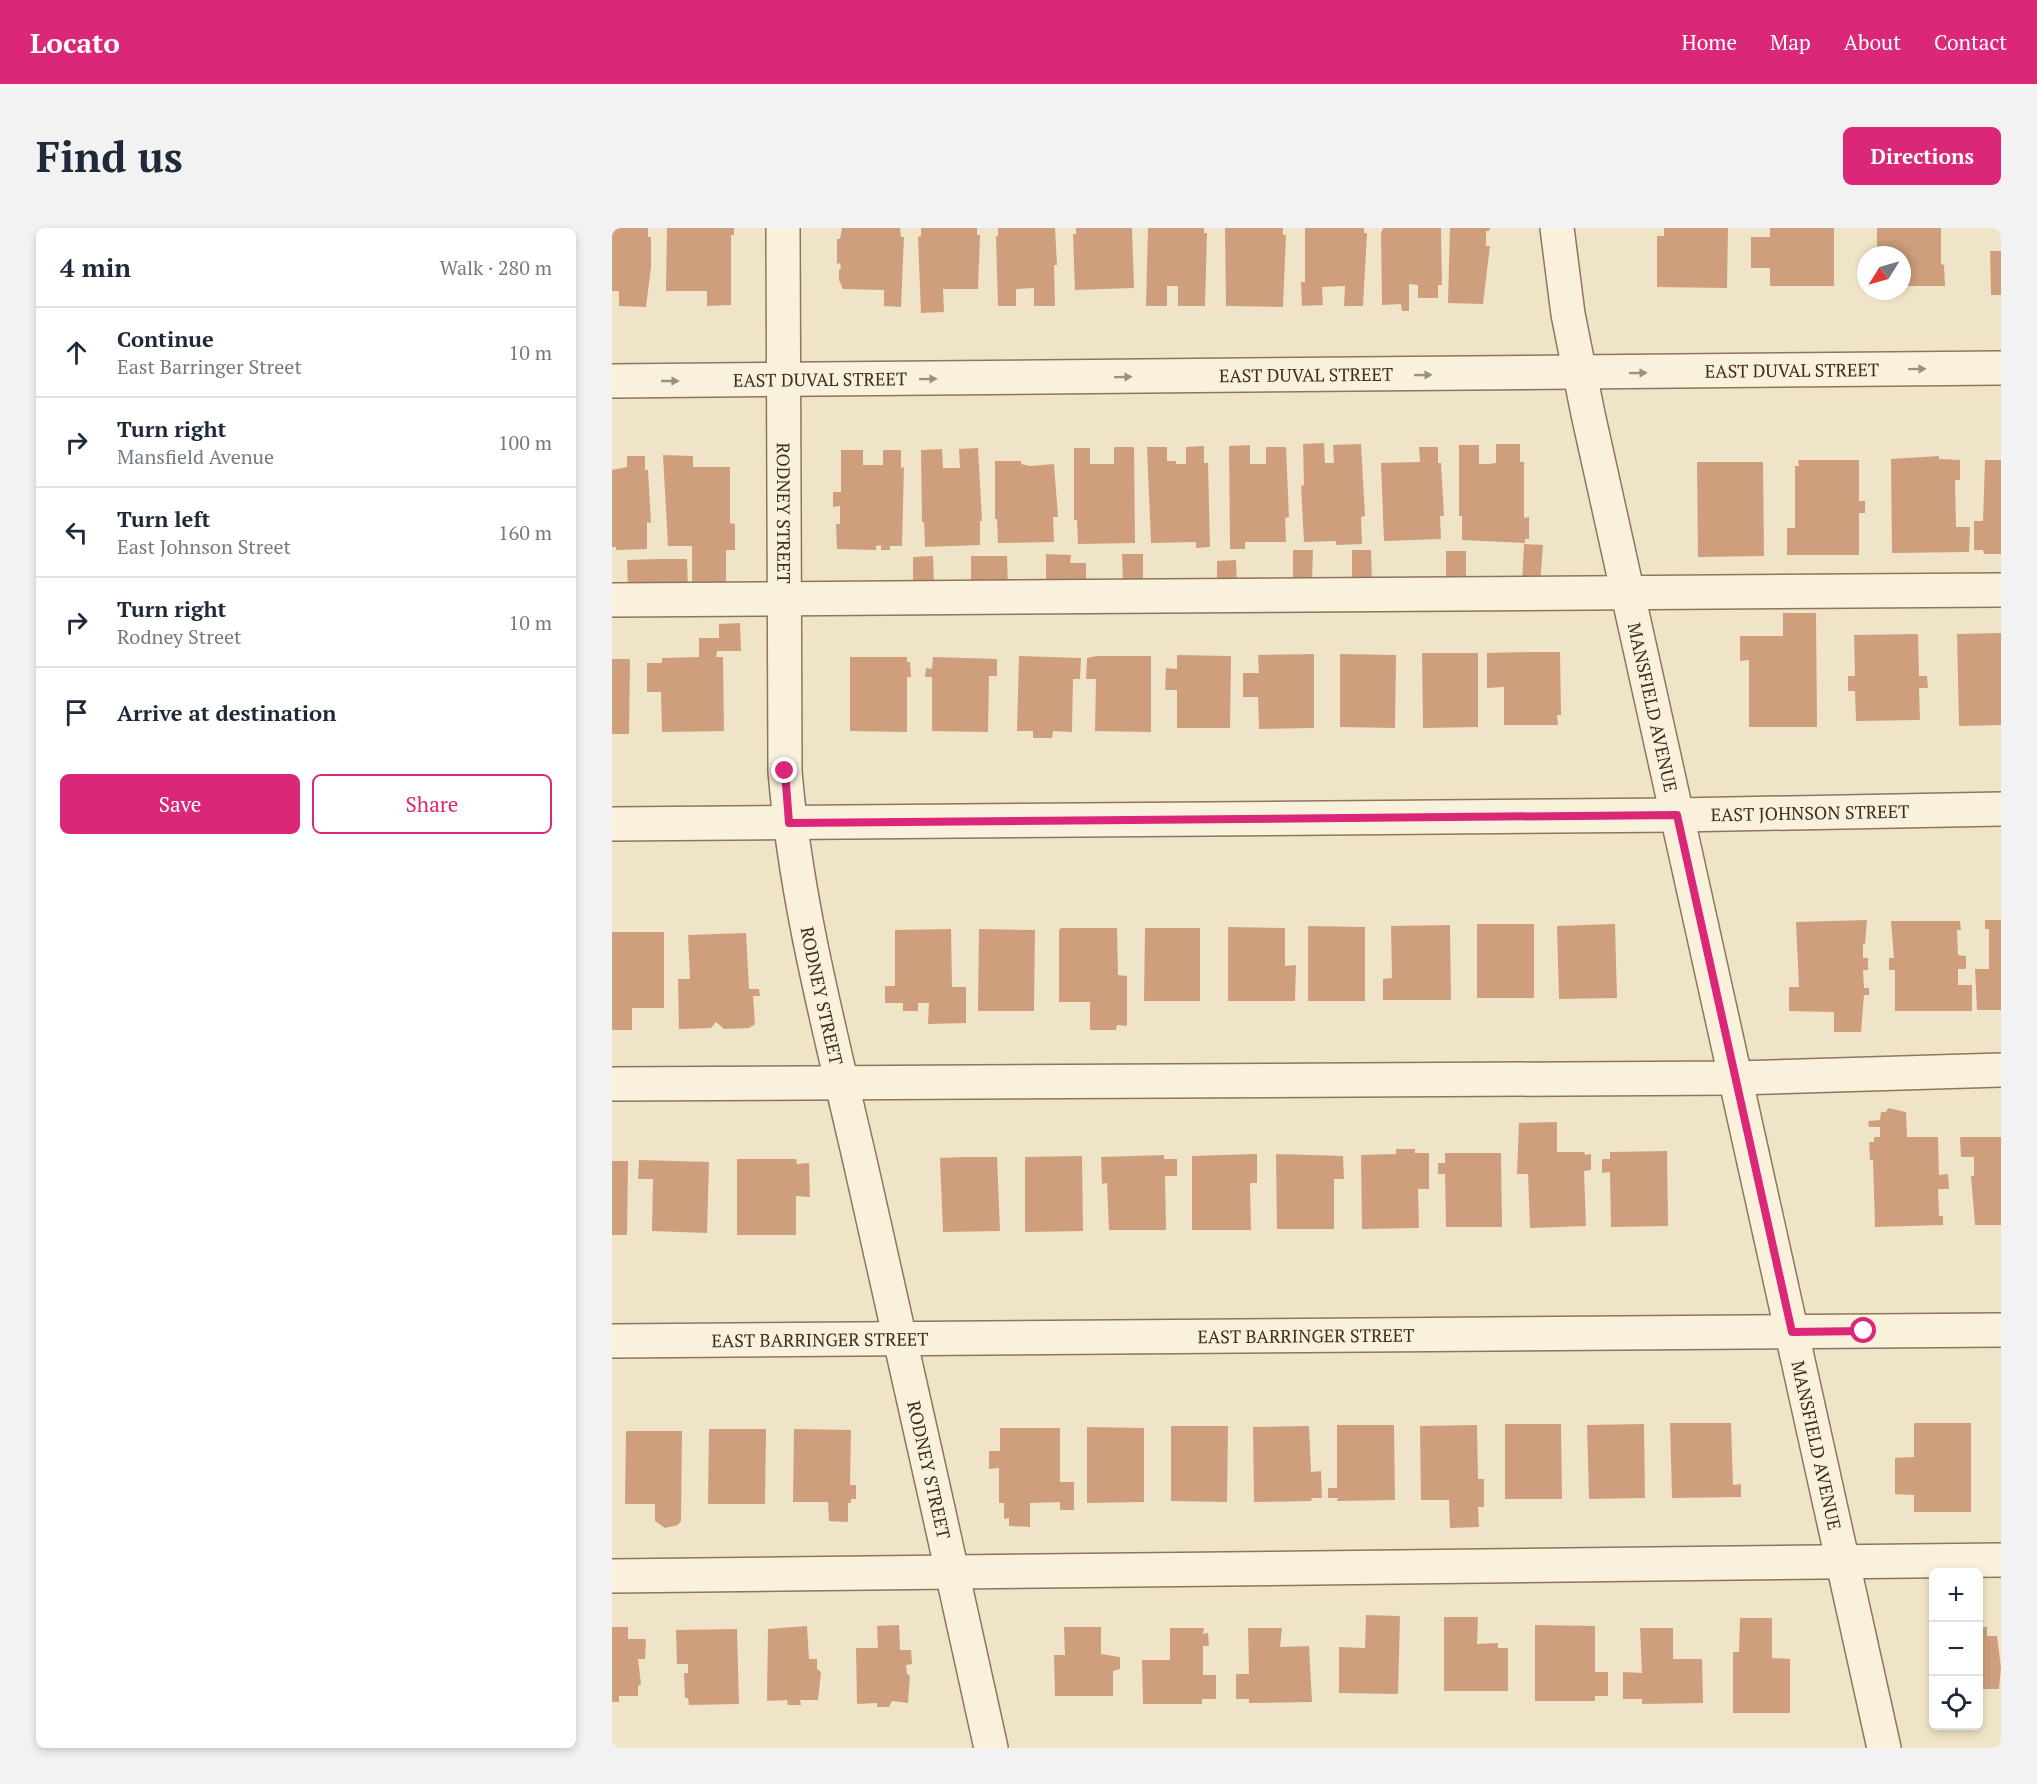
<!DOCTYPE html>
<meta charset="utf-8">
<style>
body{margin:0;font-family:"PT Serif",serif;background:#f2f2f3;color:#1f2937}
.controls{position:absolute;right:18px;bottom:18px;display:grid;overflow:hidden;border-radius:9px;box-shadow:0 3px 9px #0003}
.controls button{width:54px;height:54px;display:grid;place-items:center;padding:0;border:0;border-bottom:2px solid #e0e1e3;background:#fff;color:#1f2937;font:30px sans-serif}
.compass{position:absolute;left:1245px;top:18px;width:54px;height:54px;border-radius:50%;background:#fff;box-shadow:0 3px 9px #0003;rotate:233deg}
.stop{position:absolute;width:18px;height:18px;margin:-14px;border:4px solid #db2777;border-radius:50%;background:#fff}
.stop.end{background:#db2777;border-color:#fff;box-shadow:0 2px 6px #0008}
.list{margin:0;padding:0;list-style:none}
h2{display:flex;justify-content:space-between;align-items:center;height:78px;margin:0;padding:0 24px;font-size:26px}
h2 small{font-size:20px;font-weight:400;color:#747a83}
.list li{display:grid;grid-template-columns:39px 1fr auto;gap:18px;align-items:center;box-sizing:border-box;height:90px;padding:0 24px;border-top:2px solid #e0e1e3}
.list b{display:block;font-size:22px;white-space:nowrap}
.list p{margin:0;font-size:20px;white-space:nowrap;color:#747a83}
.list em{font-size:20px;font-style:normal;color:#747a83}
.actions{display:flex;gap:12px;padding:18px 24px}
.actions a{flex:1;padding:14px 0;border:2px solid #db2777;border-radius:9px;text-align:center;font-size:21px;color:#db2777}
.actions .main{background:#db2777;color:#fff}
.icon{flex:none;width:33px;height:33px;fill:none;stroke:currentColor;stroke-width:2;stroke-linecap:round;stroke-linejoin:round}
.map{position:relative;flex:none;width:1389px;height:1520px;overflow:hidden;border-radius:9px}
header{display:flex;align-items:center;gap:36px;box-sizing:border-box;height:84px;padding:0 30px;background:#db2777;color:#fff}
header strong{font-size:28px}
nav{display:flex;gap:33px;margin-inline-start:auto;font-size:21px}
.intro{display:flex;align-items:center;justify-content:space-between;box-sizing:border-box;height:144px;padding:0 36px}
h1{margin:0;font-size:42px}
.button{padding:15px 27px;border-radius:9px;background:#db2777;color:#fff;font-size:21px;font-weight:700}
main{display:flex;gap:36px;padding:0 36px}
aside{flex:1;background:#fff;border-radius:9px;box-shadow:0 3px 9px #0003}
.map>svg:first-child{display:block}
.building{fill:#cf9f7d}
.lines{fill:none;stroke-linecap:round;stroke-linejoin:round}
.minor-casing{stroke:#8d765c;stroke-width:36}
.minor{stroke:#faf1dc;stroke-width:33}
.oneway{fill:#9c907e}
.route{stroke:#db2777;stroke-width:8}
.labels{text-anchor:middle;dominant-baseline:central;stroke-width:4.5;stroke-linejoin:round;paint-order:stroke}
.street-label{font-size:18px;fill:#3d2e20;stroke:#f7eed8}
</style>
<header>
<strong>Locato</strong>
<nav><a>Home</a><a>Map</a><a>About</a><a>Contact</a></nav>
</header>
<div class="intro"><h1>Find us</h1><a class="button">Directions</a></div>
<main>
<aside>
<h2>4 min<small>Walk · 280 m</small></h2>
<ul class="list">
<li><svg class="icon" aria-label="ahead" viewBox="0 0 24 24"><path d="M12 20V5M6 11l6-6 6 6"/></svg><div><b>Continue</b><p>East Barringer Street</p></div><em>10 m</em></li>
<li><svg class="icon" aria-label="right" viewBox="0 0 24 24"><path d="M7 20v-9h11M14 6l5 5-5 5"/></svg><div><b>Turn right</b><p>Mansfield Avenue</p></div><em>100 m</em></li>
<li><svg class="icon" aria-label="left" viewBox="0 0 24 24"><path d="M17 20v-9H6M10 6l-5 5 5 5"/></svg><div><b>Turn left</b><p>East Johnson Street</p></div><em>160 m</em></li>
<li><svg class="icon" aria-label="right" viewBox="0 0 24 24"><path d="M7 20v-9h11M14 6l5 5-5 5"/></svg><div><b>Turn right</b><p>Rodney Street</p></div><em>10 m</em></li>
<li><svg class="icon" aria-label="arrive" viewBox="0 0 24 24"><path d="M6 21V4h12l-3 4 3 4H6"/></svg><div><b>Arrive at destination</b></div></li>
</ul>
<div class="actions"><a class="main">Save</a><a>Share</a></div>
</aside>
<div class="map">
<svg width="1389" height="1520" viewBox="0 0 1389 1520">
<rect width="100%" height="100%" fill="#f0e4c8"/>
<path class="building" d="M 0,0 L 36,0 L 36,9 L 39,9 L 39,39 L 34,79 L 7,78 L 7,63 L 0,63 Z
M 55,0 L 122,0 L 122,7 L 119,7 L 119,77 L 95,78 L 95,63 L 54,63 Z
M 230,0 L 288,0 L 289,9 L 292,9 L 289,79 L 272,78 L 272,62 L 231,61 L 227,52 L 227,42 L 229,40 L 228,35 L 225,36 L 225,11 L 228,11 Z
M 309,0 L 365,0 L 365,7 L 368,7 L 366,61 L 331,61 L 332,84 L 309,85 L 306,9 L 309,8 Z
M 386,0 L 443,0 L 445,37 L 442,37 L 443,78 L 422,78 L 422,60 L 404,61 L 404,78 L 386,78 L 384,8 L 386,8 Z
M 464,0 L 520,0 L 522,60 L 463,62 L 461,6 L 464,6 Z
M 536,0 L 592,0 L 592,5 L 595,5 L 593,78 L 566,78 L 566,58 L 555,58 L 555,78 L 534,78 Z
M 613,0 L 671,0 L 671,7 L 674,7 L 671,79 L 614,78 Z
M 693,0 L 752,0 L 752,5 L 755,5 L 751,78 L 732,78 L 733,58 L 710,59 L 711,77 L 690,78 L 689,54 L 693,54 Z
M 771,0 L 829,0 L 830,57 L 826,57 L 826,70 L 806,70 L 806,57 L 797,56 L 797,83 L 790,83 L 789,76 L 770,77 L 769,5 Z
M 838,0 L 878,0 L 877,3 L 874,3 L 874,18 L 878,18 L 871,76 L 836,75 Z
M 1052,0 L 1116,0 L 1115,60 L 1045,59 L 1045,8 L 1052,8 Z
M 1158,0 L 1222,0 L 1222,58 L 1158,58 L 1158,40 L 1139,40 L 1139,9 L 1158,9 Z
M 1265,0 L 1329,0 L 1329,36 L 1332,37 L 1333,58 L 1290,58 L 1290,27 L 1265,27 Z
M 1378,23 L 1389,23 L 1389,67 L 1379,67 Z
M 712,215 L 713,235 L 722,235 L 721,217 L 749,216 L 753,288 L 749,289 L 750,316 L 724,317 L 724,313 L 692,314 L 689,258 L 692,257 L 691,216 Z
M 884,216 L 908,216 L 908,234 L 912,234 L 912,290 L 917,289 L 917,311 L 913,311 L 913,315 L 850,312 L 850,288 L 847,288 L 847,217 L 867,217 L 867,236 L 876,236 L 884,235 Z
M 638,217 L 638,236 L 654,236 L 654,219 L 674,219 L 677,289 L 673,290 L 674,314 L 633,314 L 633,321 L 618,321 L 617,218 Z
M 592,218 L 592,235 L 596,235 L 598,319 L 584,320 L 584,314 L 539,315 L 535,219 L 555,219 L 555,233 L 564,233 L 564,236 L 574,236 L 574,219 Z
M 502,219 L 522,219 L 523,315 L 466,316 L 465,292 L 462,292 L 462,220 L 478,220 L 478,236 L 502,236 Z
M 807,219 L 826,219 L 826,235 L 829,235 L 832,288 L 828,288 L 829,311 L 772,313 L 769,235 L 808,234 Z
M 366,220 L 370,293 L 368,293 L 368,317 L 313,319 L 312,294 L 310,294 L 309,222 L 330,221 L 331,240 L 348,240 L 347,221 Z
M 229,222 L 251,222 L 251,237 L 271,237 L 271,222 L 289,222 L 289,240 L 292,239 L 290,318 L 278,318 L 278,322 L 269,322 L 269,317 L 264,318 L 264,322 L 225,321 L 224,296 L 228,296 L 228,278 L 221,279 L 221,264 L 229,264 Z
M 51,227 L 81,228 L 81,239 L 118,239 L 118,295 L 123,296 L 123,322 L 114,322 L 114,363 L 80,362 L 80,318 L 56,318 Z
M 15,228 L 33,228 L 33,242 L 36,242 L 39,295 L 35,294 L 35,321 L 4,322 L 4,319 L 0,319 L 0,242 L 15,239 Z
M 1327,228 L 1327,231 L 1348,232 L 1348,252 L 1343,252 L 1344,299 L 1358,299 L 1357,324 L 1280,325 L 1279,231 Z
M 1186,232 L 1247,232 L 1247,273 L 1253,273 L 1253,285 L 1247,285 L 1247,327 L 1175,327 L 1175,300 L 1183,300 L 1183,238 L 1187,238 Z
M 1373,232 L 1389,232 L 1389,326 L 1372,326 L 1371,322 L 1362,322 L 1362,293 L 1371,293 Z
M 383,233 L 409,233 L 409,236 L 418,238 L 442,236 L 446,289 L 441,289 L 442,314 L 386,315 L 385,291 L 383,291 Z
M 1085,234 L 1151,234 L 1152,328 L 1086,329 Z
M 912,316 L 931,317 L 928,357 L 910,355 Z
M 681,322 L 701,322 L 700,355 L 681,355 Z
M 740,322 L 759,322 L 760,355 L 740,355 Z
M 834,323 L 854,323 L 854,355 L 834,354 Z
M 434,326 L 459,327 L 458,335 L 474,335 L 474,360 L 434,360 Z
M 510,326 L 531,326 L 531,357 L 511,356 Z
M 321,328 L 322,360 L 301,361 L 301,329 Z
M 359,328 L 395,328 L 396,360 L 359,359 Z
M 45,331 L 75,331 L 76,361 L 16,361 L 15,332 Z
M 624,332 L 625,357 L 605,358 L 605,333 Z
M 1171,385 L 1204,385 L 1205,499 L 1137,499 L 1137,432 L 1128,433 L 1128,408 L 1171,408 Z
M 128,395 L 129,423 L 105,423 L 104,429 L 111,429 L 112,503 L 50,504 L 49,464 L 35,464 L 35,435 L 50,435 L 50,430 L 87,429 L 87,410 L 107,410 L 107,396 Z
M 1389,405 L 1389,497 L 1347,498 L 1345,406 Z
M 1306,406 L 1307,448 L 1315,448 L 1316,460 L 1307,460 L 1308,492 L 1244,493 L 1243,463 L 1236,463 L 1236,448 L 1243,448 L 1242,407 Z
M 919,424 L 948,424 L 949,487 L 945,487 L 946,497 L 892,497 L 892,459 L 875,460 L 875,425 Z
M 810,425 L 866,425 L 866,499 L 811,500 Z
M 702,426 L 702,500 L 647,501 L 646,469 L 631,469 L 631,445 L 647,445 L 646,427 Z
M 728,426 L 784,427 L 783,500 L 728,499 Z
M 565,427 L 619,428 L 618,500 L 565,500 L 565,462 L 553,462 L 554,440 L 565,441 Z
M 407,428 L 469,430 L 468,451 L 461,451 L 460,504 L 441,503 L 440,510 L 421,510 L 421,503 L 405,503 Z
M 485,428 L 539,428 L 539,504 L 483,503 L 484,451 L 474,451 L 475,430 Z
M 238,429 L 295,429 L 295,434 L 298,434 L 299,449 L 295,449 L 295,504 L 238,503 Z
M 321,429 L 385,431 L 385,448 L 377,448 L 376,504 L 320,503 L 320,449 L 313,449 L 314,440 L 320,441 Z
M 0,431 L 18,431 L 17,506 L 0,506 Z
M 1255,692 L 1253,716 L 1251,716 L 1251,730 L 1256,730 L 1256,742 L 1251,742 L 1252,760 L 1257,760 L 1257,767 L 1252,767 L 1249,804 L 1222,804 L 1222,784 L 1177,783 L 1177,759 L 1187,759 L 1184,694 Z
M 1373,692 L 1389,692 L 1389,782 L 1365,782 L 1363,741 L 1377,741 L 1377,701 L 1373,701 Z
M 1279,693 L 1348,693 L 1349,702 L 1345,702 L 1346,727 L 1354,728 L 1354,741 L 1346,741 L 1346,757 L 1360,757 L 1360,783 L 1283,783 L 1283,742 L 1277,742 L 1277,730 L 1282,730 Z
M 865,696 L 922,696 L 922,770 L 865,770 Z
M 1003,696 L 1005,770 L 947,771 L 945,698 Z
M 838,697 L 839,772 L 771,772 L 771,751 L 780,750 L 779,698 Z
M 696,698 L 753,699 L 753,773 L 696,773 Z
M 616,699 L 673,700 L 673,738 L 684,737 L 683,773 L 616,773 Z
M 449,700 L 505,700 L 506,747 L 515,748 L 515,798 L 505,797 L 504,802 L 478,802 L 478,774 L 447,774 L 447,702 Z
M 533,700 L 588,700 L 588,773 L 532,773 Z
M 339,701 L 340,759 L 354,759 L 354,795 L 316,796 L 317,775 L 306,775 L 306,783 L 291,783 L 291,775 L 273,775 L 273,758 L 283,758 L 283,702 Z
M 367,701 L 423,702 L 422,783 L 366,783 Z
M 0,704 L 52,704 L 52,780 L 20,780 L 20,802 L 0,802 Z
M 134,705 L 137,761 L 147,761 L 148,768 L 141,768 L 143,796 L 137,800 L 112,801 L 104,794 L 99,800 L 67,801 L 66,751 L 78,751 L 76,707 Z
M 1276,880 L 1294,884 L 1295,909 L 1326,909 L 1327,947 L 1336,946 L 1337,961 L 1326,961 L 1327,988 L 1331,988 L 1331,997 L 1263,999 L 1261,932 L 1258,932 L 1257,914 L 1262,914 L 1262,909 L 1268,909 L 1268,899 L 1257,899 L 1256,893 L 1268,892 L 1269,884 L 1274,884 Z
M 945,894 L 945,924 L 972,924 L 973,927 L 979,926 L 979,942 L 972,943 L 974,998 L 918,1000 L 916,946 L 905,946 L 907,895 Z
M 1348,909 L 1389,909 L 1389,997 L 1363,997 L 1359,948 L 1362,948 L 1362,929 L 1349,929 Z
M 784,921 L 803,921 L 803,925 L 817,925 L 817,961 L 806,961 L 807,1000 L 750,1001 L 749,927 L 784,926 Z
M 1055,923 L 1056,998 L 999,999 L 998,944 L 990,945 L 990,931 L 998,931 L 998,924 Z
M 833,925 L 889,925 L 890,999 L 834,999 L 833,946 L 826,946 L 826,935 L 833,935 Z
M 645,926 L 645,955 L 638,955 L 639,1002 L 580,1002 L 580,928 Z
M 664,926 L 731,928 L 732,951 L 722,951 L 722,1001 L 665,1001 Z
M 552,927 L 552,931 L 565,931 L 565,948 L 553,948 L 554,1002 L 497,1002 L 495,955 L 490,956 L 489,929 Z
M 470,928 L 471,1003 L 413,1004 L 413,929 Z
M 351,929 L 385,929 L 388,1003 L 331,1004 L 328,930 Z
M 125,931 L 184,931 L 185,936 L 197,935 L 198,969 L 184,968 L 184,1007 L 125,1007 Z
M 27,932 L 97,934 L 95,1005 L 40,1003 L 41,951 L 26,951 Z
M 0,933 L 16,933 L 15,1007 L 0,1007 Z
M 1058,1195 L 1119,1195 L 1121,1257 L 1129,1256 L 1129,1269 L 1060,1270 Z
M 1302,1195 L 1359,1195 L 1359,1284 L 1302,1284 L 1302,1267 L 1283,1266 L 1283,1230 L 1302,1229 Z
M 893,1196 L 949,1196 L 950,1271 L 893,1271 Z
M 1032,1196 L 1033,1270 L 977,1271 L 975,1197 Z
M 725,1197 L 782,1197 L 783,1272 L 725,1273 L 726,1270 L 716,1270 L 716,1260 L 725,1260 Z
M 865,1197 L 866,1251 L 872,1251 L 872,1279 L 866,1279 L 867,1299 L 838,1300 L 837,1272 L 809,1272 L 808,1198 Z
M 559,1198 L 616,1198 L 615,1274 L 559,1273 Z
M 697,1198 L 699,1244 L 709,1243 L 710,1270 L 699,1270 L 700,1273 L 642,1274 L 641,1199 Z
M 475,1199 L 532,1200 L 532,1274 L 475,1275 Z
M 388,1200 L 448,1200 L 448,1254 L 462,1254 L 462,1282 L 448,1282 L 448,1274 L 418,1275 L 418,1299 L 397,1298 L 397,1290 L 392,1291 L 392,1275 L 387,1275 L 387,1240 L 377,1241 L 377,1223 L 388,1223 Z
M 97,1201 L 154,1201 L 153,1276 L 96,1276 Z
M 182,1201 L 239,1202 L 238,1257 L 244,1257 L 244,1271 L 239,1271 L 239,1275 L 236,1275 L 236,1294 L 217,1293 L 216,1274 L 181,1274 Z
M 14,1203 L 70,1203 L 69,1293 L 66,1297 L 53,1300 L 43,1293 L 43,1276 L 13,1276 Z
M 754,1387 L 788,1388 L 786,1466 L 727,1465 L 727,1419 L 753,1420 Z
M 832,1389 L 866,1389 L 865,1416 L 886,1415 L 886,1420 L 896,1420 L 896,1463 L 832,1463 Z
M 1128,1390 L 1160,1390 L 1160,1430 L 1178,1431 L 1178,1485 L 1121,1485 L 1121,1424 L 1127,1424 Z
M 287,1397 L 288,1422 L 299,1422 L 300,1436 L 294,1437 L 295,1446 L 298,1448 L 296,1475 L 280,1473 L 277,1479 L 265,1479 L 265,1475 L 245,1476 L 244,1420 L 266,1420 L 265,1398 Z
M 923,1397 L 983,1398 L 983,1444 L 996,1444 L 996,1468 L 983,1468 L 983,1473 L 923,1473 Z
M 195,1398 L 197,1431 L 205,1431 L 205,1441 L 209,1444 L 206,1472 L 188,1472 L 189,1477 L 176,1477 L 175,1472 L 155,1473 L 156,1401 Z
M 0,1399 L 16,1399 L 16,1411 L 34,1411 L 33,1431 L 26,1431 L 29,1456 L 26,1458 L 26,1468 L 7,1468 L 7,1474 L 0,1474 Z
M 452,1399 L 489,1399 L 489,1426 L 508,1429 L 508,1441 L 501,1443 L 501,1468 L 443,1468 L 442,1427 L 453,1427 Z
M 1366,1399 L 1375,1399 L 1375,1408 L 1385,1408 L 1389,1440 L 1387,1461 L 1366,1461 Z
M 558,1400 L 592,1400 L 591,1406 L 596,1405 L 597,1418 L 591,1418 L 591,1447 L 604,1447 L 604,1471 L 590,1471 L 590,1476 L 531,1476 L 530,1432 L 558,1432 Z
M 636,1400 L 670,1400 L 668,1419 L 697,1418 L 700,1474 L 637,1475 L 637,1471 L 624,1471 L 624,1446 L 637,1446 Z
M 1028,1400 L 1061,1400 L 1061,1431 L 1090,1431 L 1091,1475 L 1030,1476 L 1030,1471 L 1011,1471 L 1011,1444 L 1030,1445 Z
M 125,1401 L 127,1476 L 77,1477 L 76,1470 L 73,1470 L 72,1445 L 76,1445 L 76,1436 L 65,1436 L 64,1402 Z"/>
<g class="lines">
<g class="minor-casing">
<g id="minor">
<path id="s1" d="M 171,0 L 173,543 C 184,678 220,810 250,942 C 293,1135 337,1327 379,1520"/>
<path id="s2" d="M 945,0 L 956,86 L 976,186 L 1272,1520"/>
<path id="s3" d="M 0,153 L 1389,140"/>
<path d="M 0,372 L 1389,362"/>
<path id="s4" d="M 0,596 L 1065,587 L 1389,581"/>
<path d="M 0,856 L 1123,850 L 1389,842"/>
<path id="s5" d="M 0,1113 L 1389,1102"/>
<path d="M 0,1348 L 1389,1332"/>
</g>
</g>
<use href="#minor" class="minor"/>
</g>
<defs><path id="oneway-solid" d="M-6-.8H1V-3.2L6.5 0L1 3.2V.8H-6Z" transform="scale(1.5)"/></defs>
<g class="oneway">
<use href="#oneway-solid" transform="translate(1305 141) rotate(-1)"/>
<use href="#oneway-solid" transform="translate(1026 145) rotate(-1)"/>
<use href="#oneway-solid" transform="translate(811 147) rotate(-1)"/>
<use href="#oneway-solid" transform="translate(511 149) rotate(-1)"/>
<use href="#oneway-solid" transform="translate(316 151) rotate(-1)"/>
<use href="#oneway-solid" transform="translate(58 153)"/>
</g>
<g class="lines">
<path class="route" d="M 173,543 L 177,595 L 1065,587 L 1180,1104 L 1252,1103"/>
</g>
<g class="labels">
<g class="street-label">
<text stroke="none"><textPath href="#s3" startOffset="1180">EAST DUVAL STREET</textPath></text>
<text stroke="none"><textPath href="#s3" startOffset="694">EAST DUVAL STREET</textPath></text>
<text stroke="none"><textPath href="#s3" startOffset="208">EAST DUVAL STREET</textPath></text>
<text stroke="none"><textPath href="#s1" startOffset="285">RODNEY STREET</textPath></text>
<text stroke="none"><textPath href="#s2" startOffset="489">MANSFIELD AVENUE</textPath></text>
<text stroke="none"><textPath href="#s4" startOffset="1198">EAST JOHNSON STREET</textPath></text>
<text stroke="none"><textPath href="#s1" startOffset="771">RODNEY STREET</textPath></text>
<text stroke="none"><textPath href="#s5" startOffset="694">EAST BARRINGER STREET</textPath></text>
<text stroke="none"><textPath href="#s5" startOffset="208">EAST BARRINGER STREET</textPath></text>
<text stroke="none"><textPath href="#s2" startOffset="1245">MANSFIELD AVENUE</textPath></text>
<text stroke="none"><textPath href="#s1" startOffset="1257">RODNEY STREET</textPath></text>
</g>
</g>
</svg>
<div class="controls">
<button>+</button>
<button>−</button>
<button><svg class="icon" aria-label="locate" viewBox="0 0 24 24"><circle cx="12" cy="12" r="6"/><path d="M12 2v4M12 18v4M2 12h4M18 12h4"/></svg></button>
</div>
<svg class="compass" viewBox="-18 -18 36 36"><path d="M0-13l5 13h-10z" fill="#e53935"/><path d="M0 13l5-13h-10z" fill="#747a83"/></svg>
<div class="stop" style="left:1252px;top:1103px"></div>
<div class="stop end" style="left:173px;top:543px"></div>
</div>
</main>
